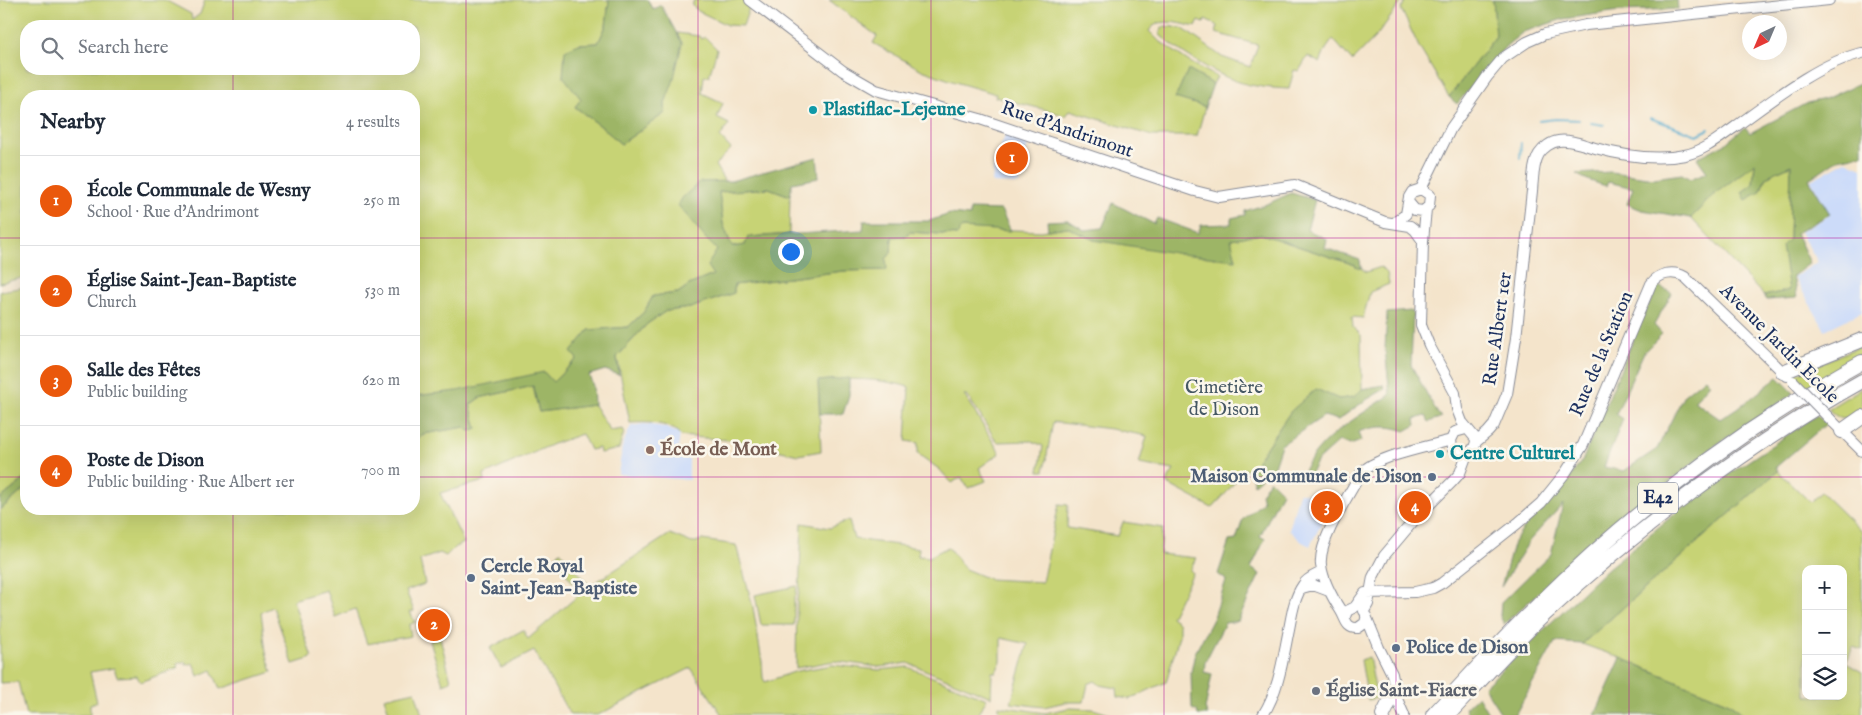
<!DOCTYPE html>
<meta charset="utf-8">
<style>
body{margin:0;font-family:"IM FELL English",serif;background:#f2f2f3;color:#1f2937}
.controls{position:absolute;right:15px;bottom:15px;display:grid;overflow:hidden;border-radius:10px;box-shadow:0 5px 20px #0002}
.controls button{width:45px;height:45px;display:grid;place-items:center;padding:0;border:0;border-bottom:1px solid #e0e1e3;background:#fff;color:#1f2937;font:25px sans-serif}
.compass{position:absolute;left:1742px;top:15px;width:45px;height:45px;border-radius:50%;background:#fff;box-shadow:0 5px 20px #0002;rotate:224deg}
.you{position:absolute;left:790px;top:251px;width:18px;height:18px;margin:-12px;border:4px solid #fff;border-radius:50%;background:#1a73e8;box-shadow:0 0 0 8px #1a73e833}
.badge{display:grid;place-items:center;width:32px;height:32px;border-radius:50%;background:#ea580c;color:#fff;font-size:16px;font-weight:700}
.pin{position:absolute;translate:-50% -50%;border:2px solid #fff;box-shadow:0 1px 5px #0006}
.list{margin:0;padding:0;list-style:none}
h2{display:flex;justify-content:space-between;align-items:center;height:65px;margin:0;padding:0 20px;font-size:21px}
h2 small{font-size:16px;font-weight:400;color:#747a83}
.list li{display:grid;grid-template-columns:32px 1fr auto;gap:15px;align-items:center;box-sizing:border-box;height:90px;padding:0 20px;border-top:1px solid #e0e1e3}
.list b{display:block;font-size:19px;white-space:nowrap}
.list p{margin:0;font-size:16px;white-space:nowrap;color:#747a83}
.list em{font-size:16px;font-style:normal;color:#747a83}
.icon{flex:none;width:28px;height:28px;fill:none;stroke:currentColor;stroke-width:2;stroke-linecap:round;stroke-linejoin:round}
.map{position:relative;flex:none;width:1862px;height:715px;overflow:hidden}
.search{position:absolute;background:#fff;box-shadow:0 5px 20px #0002;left:20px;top:20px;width:400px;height:55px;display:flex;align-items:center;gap:12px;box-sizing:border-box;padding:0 18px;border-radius:20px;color:#747a83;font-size:19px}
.panel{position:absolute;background:#fff;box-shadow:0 5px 20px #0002;left:20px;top:90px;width:400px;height:425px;border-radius:20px}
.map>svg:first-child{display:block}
.built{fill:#ccdbf9}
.green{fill:#c7d374;stroke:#718169;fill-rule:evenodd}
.forest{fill:#9db566;stroke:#5c7262}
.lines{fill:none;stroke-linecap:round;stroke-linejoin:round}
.stream{stroke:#4fa9cc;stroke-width:2}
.secondary-casing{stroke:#888a94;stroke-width:12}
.highway-casing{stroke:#888a94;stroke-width:16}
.secondary{stroke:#fff;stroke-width:10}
.highway{stroke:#fff;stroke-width:14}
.secondary-bridge-casing{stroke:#888a94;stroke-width:12;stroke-linecap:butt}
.secondary-bridge{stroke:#fff;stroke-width:10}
.grid{fill:none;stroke:#b5179e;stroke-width:1;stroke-opacity:0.55}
.culture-dot{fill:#0f9aa8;stroke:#fbf7ec;stroke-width:2}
.education-dot{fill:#8d6e63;stroke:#fbf7ec;stroke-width:2}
.service-dot{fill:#5c6f8a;stroke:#fbf7ec;stroke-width:2}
.worship-dot{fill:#6b7280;stroke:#fbf7ec;stroke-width:2}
.labels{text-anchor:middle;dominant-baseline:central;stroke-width:5;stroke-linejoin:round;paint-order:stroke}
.shield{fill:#fbf7ec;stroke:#5e6b89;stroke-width:1}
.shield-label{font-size:18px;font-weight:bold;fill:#1b2f5e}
.culture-label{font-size:19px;font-weight:bold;fill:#0d838f;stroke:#fbf7ec;text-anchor:start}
.street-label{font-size:19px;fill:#1b2f5e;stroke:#fbf7ec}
.park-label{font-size:19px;fill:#465864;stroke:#fbf7ec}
.education-label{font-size:19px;font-weight:bold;fill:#785e54;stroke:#fbf7ec;text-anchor:start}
.service-label{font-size:19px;font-weight:bold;fill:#4e5e75;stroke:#fbf7ec;text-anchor:start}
.worship-label{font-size:19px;font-weight:bold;fill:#5b616d;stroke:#fbf7ec;text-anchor:start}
</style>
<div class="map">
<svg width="1862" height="715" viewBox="0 0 1862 715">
<rect width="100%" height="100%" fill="#fbf7ec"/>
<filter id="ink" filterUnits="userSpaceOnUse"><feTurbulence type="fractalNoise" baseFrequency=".02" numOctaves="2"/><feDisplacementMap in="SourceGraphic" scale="10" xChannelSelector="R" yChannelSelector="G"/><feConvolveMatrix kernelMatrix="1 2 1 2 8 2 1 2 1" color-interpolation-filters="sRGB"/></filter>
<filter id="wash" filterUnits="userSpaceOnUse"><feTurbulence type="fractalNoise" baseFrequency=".0096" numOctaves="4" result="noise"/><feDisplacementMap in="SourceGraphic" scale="20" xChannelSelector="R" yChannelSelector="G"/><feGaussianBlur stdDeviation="1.12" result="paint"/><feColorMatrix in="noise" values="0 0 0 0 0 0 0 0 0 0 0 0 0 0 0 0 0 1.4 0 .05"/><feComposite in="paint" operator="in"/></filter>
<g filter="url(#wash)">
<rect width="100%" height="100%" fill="#f4e4cb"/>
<path class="built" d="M 1007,131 L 1030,139 L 1021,167 L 1019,184 L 992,183 L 994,162 L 999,162 L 1000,148 Z
M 1846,161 L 1862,168 L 1862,312 L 1825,330 L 1794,277 L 1818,262 L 1800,232 L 1830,215 L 1811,180 Z
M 644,424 L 664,427 L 680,434 L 677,457 L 689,459 L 689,480 L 618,474 L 623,443 L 631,426 Z
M 1299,493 L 1306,493 L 1331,505 L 1310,546 L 1302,542 L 1289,530 Z"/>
<path class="green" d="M 0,0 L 165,0 L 191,14 L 192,20 L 200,14 L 205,0 L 609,0 L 606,26 L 598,43 L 579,44 L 581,99 L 575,107 L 602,127 L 621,144 L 665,113 L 665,103 L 682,43 L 677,33 L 699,36 L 701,39 L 705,37 L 717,49 L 709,76 L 704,76 L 702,93 L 723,103 L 717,118 L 729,124 L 720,137 L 731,149 L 715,165 L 725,182 L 700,182 L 707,240 L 717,250 L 713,275 L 689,285 L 678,293 L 653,296 L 644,312 L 628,327 L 589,330 L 577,359 L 553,382 L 414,396 L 414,96 L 26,96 L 26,277 L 0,283 ZM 26,26 L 414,26 L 414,69 L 26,69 Z
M 694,0 L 744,0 L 750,5 L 743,26 L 727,25 L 698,11 L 692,5 Z
M 829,0 L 1403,0 L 1378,34 L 1352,61 L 1333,39 L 1326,49 L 1320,63 L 1308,56 L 1299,71 L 1294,70 L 1289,89 C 1272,88 1252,87 1236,81 C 1213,73 1178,51 1160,35 L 1160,30 L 1165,26 L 1182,28 L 1222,57 L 1250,67 L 1258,45 L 1216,33 L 1218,26 L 1205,20 L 1204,23 L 1199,21 L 1196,27 C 1182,24 1158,16 1149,31 L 1158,40 L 1188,61 L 1217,77 L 1213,84 L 1188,70 L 1176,98 L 1205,107 L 1197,136 L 1152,136 L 1070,110 L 1066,116 C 1043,108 1019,104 995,97 L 996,94 L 955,82 L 922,70 L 873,43 L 877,36 Z
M 1406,0 L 1493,0 L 1496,36 L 1449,97 L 1419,47 L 1401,9 Z
M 1755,162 L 1753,184 L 1760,192 L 1766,177 L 1791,165 L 1789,239 L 1783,246 L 1789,290 L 1764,296 L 1691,218 L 1712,196 Z
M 769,188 L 790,196 L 789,234 L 748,237 L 745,245 L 732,247 L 723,224 L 719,192 Z
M 1067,227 L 1094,240 L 1236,259 L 1230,239 L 1261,234 L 1355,265 L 1357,268 L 1361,268 L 1366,272 L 1381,267 L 1387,273 L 1389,284 L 1370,292 L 1363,318 L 1352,317 L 1353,327 L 1361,335 L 1362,389 L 1354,397 L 1339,399 L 1291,411 L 1250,471 L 1244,469 L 1227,492 L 1212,508 L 1166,483 L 1174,470 L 1139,464 L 1147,436 L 1111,429 L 1053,422 L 1044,471 L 1039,471 L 1043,446 L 1032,441 L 997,442 L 969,398 L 964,395 L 1000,453 L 979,468 L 986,481 L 968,488 L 961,477 L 952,483 L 939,469 L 918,454 L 918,443 L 906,441 L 909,387 C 879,378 849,378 818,381 L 821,451 L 798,455 L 740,441 L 681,436 C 671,422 646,422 630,423 L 617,357 L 647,324 L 666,311 L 690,308 L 734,293 L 734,285 L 843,271 L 886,270 L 886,259 L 891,253 L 892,236 L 906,236 L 909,232 L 957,235 L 960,228 L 1041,231 Z
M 26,287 L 26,478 L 0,499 L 0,291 Z
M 1862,345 L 1862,354 L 1806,387 L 1794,375 Z
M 533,386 L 539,412 L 594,405 L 610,431 L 623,429 L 624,432 L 619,449 L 600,453 L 599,448 L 590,450 L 582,434 L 553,444 L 484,475 L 485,481 L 440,493 L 464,543 L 455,547 L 446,556 L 440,553 L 420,560 L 425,584 L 406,591 L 414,611 L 410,612 L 415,622 L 409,625 L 411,636 L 367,644 L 355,609 L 335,617 L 326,590 L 293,600 L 312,658 L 293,664 L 273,607 L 261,612 L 266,652 L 272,672 L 220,689 L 212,670 L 198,676 L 193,663 L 186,665 L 185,661 L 177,664 L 178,668 L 140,682 L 137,676 L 117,677 L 114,668 L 90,672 L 97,702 L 90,704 L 90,715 L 26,715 L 18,682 L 0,683 L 0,510 L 26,488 L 26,509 L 414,509 L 414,444 L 423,434 L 465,427 L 470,431 L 477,428 L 470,405 L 479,398 Z
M 1862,388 L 1862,411 C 1845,421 1843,423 1828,409 Z
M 1778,471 L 1810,502 L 1821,492 L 1862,532 L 1862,650 L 1853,647 L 1846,663 L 1862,672 L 1862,715 L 1745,715 L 1729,703 L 1621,658 L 1582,644 ZM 1806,569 L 1843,569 L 1843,696 L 1806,696 Z
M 1059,504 L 1068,505 L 1067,528 L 1118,536 L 1123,522 L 1163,528 L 1160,554 L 1196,558 L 1190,570 L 1193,573 L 1171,617 L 1179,623 L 1179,636 L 1166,682 L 1130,699 L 1118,697 L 1117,688 L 1100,685 L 1095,681 L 1088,684 L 1084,702 L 1065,702 L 1044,707 L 1011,703 L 1028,644 L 1001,638 L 1001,661 L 996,672 L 992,672 L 991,697 L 908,663 L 879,667 L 834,661 L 796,668 L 797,599 L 799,594 L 802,523 L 830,528 L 849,520 L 854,539 L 919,548 L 918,556 L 929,557 L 948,547 L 965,569 L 989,579 L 1042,582 Z
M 670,534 L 692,543 L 702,540 L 736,545 L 753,607 L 762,662 L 763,678 L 765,682 L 797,671 L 833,665 L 879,670 L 908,667 L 987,699 L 977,715 L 722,715 L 691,668 L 598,715 L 570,715 L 534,651 L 501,668 L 490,648 L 523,630 L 528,639 L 581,593 L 554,558 L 560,551 L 590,586 Z
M 797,586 L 796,595 L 794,599 L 794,625 L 761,625 L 755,595 Z
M 440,637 L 451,681 L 443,684 L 430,641 Z
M 1369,657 L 1377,698 L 1368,700 L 1361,660 Z
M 415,691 L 422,715 L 390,715 L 384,698 Z
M 999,706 L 1045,713 L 1069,708 L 1093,709 L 1112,715 L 1003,715 L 999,709 Z"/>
<path class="forest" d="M 609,0 L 648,0 L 651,7 L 654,9 L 661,5 L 682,43 L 673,82 L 665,103 L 665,113 L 621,144 L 602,127 L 575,107 L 581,99 L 563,76 L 565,50 L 579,44 L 598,43 L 606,26 Z
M 1493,0 L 1677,0 L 1678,9 L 1619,11 L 1563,19 L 1523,32 L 1506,46 L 1457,104 L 1449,97 L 1496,36 Z
M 1188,70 L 1213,84 L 1205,107 L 1175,98 Z
M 1862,82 L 1862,154 L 1838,159 L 1809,179 L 1830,214 L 1796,233 L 1810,263 L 1793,276 L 1797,298 L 1767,300 L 1764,296 L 1789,290 L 1782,246 L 1789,239 L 1791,165 L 1766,177 L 1760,192 L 1746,200 L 1742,192 L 1753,184 L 1755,163 L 1712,196 L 1691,218 L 1642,210 L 1627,204 L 1633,188 L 1608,182 L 1606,186 C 1596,183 1586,180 1576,174 L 1611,172 L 1654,178 L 1682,174 L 1690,179 L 1707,172 L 1697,158 L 1726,143 L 1745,127 L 1750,133 L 1807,103 L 1825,99 Z
M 817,157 L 819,178 L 792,183 L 790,196 L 769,188 L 719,192 L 723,224 L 732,247 L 745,245 L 748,237 L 863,230 L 864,221 L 929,221 L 950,214 L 970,216 L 970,209 L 1001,210 L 1011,231 L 960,228 L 958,235 L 909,232 L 906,236 L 892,237 L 891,253 L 886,259 L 887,270 L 843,271 L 734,285 L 734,293 L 690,308 L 666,311 L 647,324 L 617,357 L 619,375 L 605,370 L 589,375 L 593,386 L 594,405 L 539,412 L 533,386 L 479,398 L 470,405 L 477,428 L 469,431 L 465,427 L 423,434 L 414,444 L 414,396 L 457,391 L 544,372 L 553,382 L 577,359 L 571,352 L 589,330 L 628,327 L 644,312 L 653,296 L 678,293 L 689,285 L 713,275 L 707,266 L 717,250 L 707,240 L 678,205 L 683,197 L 700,182 L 731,181 Z
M 1291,193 L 1315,200 L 1307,230 L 1327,239 L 1325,248 L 1360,260 L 1361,268 L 1357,268 L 1355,265 L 1261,234 L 1231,239 L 1236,260 L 1181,254 L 1094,240 L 1067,227 L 1048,230 L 1047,221 L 1068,220 L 1084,230 L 1102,228 L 1113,203 L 1154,224 L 1157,218 L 1198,233 L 1201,225 L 1231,224 L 1231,218 L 1245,215 L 1245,211 L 1267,204 Z
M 1658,286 L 1672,293 L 1654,325 L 1662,334 L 1644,352 L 1616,414 L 1623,419 L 1604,467 L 1624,471 L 1657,449 L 1684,395 L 1705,378 L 1710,384 L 1694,401 L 1720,419 L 1749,400 L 1778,377 L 1794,393 L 1713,447 L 1598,539 L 1504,624 L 1500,616 L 1501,603 L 1551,554 L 1563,504 L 1530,540 L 1501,587 L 1514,542 L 1527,524 L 1569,479 L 1583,459 L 1641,321 Z
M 1411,311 L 1413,316 L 1411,365 L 1438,414 L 1442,417 L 1429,422 L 1426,416 L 1415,419 L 1416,425 L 1405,431 C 1388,425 1375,426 1358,432 L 1361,441 L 1350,445 L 1339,441 L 1318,460 L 1309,477 L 1302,475 C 1318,438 1358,417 1390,395 L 1385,349 L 1387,313 Z
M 849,378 L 849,395 L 843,414 L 820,414 L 818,381 Z
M 1384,385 L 1385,389 L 1366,400 L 1338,420 L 1324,416 L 1281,445 L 1274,466 L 1254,484 L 1250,471 L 1291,411 L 1316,389 L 1339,399 L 1354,397 L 1362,389 Z
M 1817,415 L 1826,424 L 1776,467 L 1778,471 L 1582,644 L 1555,642 L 1515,715 L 1502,715 L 1484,687 L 1607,569 L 1698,495 Z
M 26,478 L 26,488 L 0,510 L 0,499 Z
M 1270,480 L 1282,492 L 1260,536 L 1265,539 L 1251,568 L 1260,574 L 1238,621 L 1225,623 L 1205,662 L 1204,672 L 1212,674 L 1205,709 L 1208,715 L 1198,715 L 1197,711 L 1192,709 L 1191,672 L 1195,653 L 1214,617 L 1226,580 L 1218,574 L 1229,541 L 1236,540 L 1243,519 L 1263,502 L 1261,494 Z
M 1621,658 L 1729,703 L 1745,715 L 1595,715 Z
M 1478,696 L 1489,715 L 1468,715 L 1465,708 Z"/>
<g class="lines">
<path class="stream" d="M 1650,118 L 1697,135 L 1709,129
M 1539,121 L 1556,119 L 1579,120
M 1591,123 L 1604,125
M 1520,158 L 1521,143"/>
</g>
</g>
<g filter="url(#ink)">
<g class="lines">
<g class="secondary-casing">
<path id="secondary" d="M 750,0 L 843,71 L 876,90 L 980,119 L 1195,191 L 1219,197 L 1295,185 L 1385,222 L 1410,226 L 1415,230 L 1423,241
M 1421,189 L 1451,128 L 1487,77 L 1503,58 L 1527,42 L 1545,34 L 1586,25 L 1829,0
M 1426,209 L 1423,241 L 1421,325 L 1429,345 L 1455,393 L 1457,409 L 1462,422 L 1476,439 C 1476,453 1462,459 1452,448 L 1451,440 L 1455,432 L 1466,429
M 1394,223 L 1406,214 L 1409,197 L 1412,192 L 1421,189 L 1430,195 L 1429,206 L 1423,211 L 1415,210 L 1409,203
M 1833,422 L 1862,451
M 1476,442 L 1488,432 L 1494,425 L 1507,394 L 1516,338 L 1532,191 C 1533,179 1533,164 1539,154 C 1543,148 1551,142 1558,141 C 1570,139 1584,145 1595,148 C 1624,156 1656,161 1685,155 C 1704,151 1719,138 1735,127 C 1770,102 1820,62 1862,53
M 1302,588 L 1313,585 L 1329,591
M 1364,611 L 1368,604 L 1373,577 L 1384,556 L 1416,518 L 1452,482 L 1460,473 L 1467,454
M 1366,616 L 1379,648 L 1392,674 L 1397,699 L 1404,715
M 1345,617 L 1347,611 L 1355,607 L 1365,593 L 1415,592 L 1433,588 L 1442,583 L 1518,523 L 1541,503 L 1566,472 L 1583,445 L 1651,284 C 1659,273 1673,270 1685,277 L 1787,376
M 1366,619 L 1365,623 L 1358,628 C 1346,629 1346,619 1341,611 C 1332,597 1323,581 1321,565 C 1318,541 1349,495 1361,473 C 1376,456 1428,447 1451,440
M 1263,715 C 1279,690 1283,658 1289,629 C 1292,614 1294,598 1303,585 C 1307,578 1316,575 1322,572"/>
</g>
<g class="highway-casing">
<path id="highway" d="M 1783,372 L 1862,340
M 1842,431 L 1862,417
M 1383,715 L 1388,705
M 1433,715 C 1468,678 1501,640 1538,605 C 1634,510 1744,427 1862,362
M 1448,715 C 1480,681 1511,646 1545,614 C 1638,528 1751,443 1862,381"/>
</g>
<use href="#secondary" class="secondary"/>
<use href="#highway" class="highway"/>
<g class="secondary-bridge-casing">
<path id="secondary-bridge" d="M 1793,381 L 1833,422"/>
</g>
<use href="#secondary-bridge" class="secondary-bridge"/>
</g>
</g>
<path class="grid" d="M 233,0 L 233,26M 466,0 L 466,715M 698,0 L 698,715M 931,0 L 931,715M 1164,0 L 1164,715M 1396,0 L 1396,715M 1629,0 L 1629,715M 233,69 L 233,96M 0,238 L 26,238M 414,238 L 1862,238M 0,477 L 26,477M 414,477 L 1862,477M 233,509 L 233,715"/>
<g class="culture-dot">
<circle cx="813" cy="110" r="5"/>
<circle cx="1440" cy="454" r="5"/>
</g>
<circle class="education-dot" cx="650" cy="450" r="5"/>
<g class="service-dot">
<circle cx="1432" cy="477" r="5"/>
<circle cx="471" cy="578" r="5"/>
<circle cx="1396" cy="648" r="5"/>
</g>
<circle class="worship-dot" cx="1316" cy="691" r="5"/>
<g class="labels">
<rect class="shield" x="1638" y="482.5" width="40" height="31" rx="4"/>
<g class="shield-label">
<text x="1658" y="498">E42</text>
</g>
<g class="culture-label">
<text x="823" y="110">Plastiflac-Lejeune</text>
<text x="1450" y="454">Centre Culturel</text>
</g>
<g class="street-label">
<text transform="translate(1067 130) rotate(19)">Rue d'Andrimont</text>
<text transform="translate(1498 329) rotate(-82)">Rue Albert 1er</text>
<text transform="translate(1779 344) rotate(45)">Avenue Jardin Ecole</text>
<text transform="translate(1602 354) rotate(-67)">Rue de la Station</text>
</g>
<g class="park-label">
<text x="1224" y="388">Cimetière<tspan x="1224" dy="22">de Dison</tspan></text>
</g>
<g class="education-label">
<text x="660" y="450">École de Mont</text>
</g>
<g class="service-label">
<text x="1422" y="477" text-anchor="end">Maison Communale de Dison</text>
<text x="481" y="567">Cercle Royal<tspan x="481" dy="22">Saint-Jean-Baptiste</tspan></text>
<text x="1406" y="648">Police de Dison</text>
</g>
<g class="worship-label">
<text x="1326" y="691">Église Saint-Fiacre</text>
</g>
</g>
</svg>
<div class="controls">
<button>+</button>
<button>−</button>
<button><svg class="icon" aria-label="layers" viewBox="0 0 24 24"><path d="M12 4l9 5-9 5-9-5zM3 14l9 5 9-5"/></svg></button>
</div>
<svg class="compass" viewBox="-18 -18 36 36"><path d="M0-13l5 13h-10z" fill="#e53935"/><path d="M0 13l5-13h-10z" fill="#747a83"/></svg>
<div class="you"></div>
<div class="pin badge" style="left:1012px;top:158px">1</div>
<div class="pin badge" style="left:434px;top:625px">2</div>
<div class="pin badge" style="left:1327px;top:507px">3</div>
<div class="pin badge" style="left:1415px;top:507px">4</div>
<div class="search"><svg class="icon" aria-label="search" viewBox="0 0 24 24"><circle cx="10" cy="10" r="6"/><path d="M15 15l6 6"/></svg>Search here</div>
<section class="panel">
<h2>Nearby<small>4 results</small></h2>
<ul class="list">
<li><span class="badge">1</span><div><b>École Communale de Wesny</b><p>School · Rue d'Andrimont</p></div><em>250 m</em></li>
<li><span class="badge">2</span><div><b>Église Saint-Jean-Baptiste</b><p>Church</p></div><em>530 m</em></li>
<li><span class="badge">3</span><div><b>Salle des Fêtes</b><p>Public building</p></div><em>620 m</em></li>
<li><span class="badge">4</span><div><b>Poste de Dison</b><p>Public building · Rue Albert 1er</p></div><em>700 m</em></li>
</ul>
</section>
</div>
